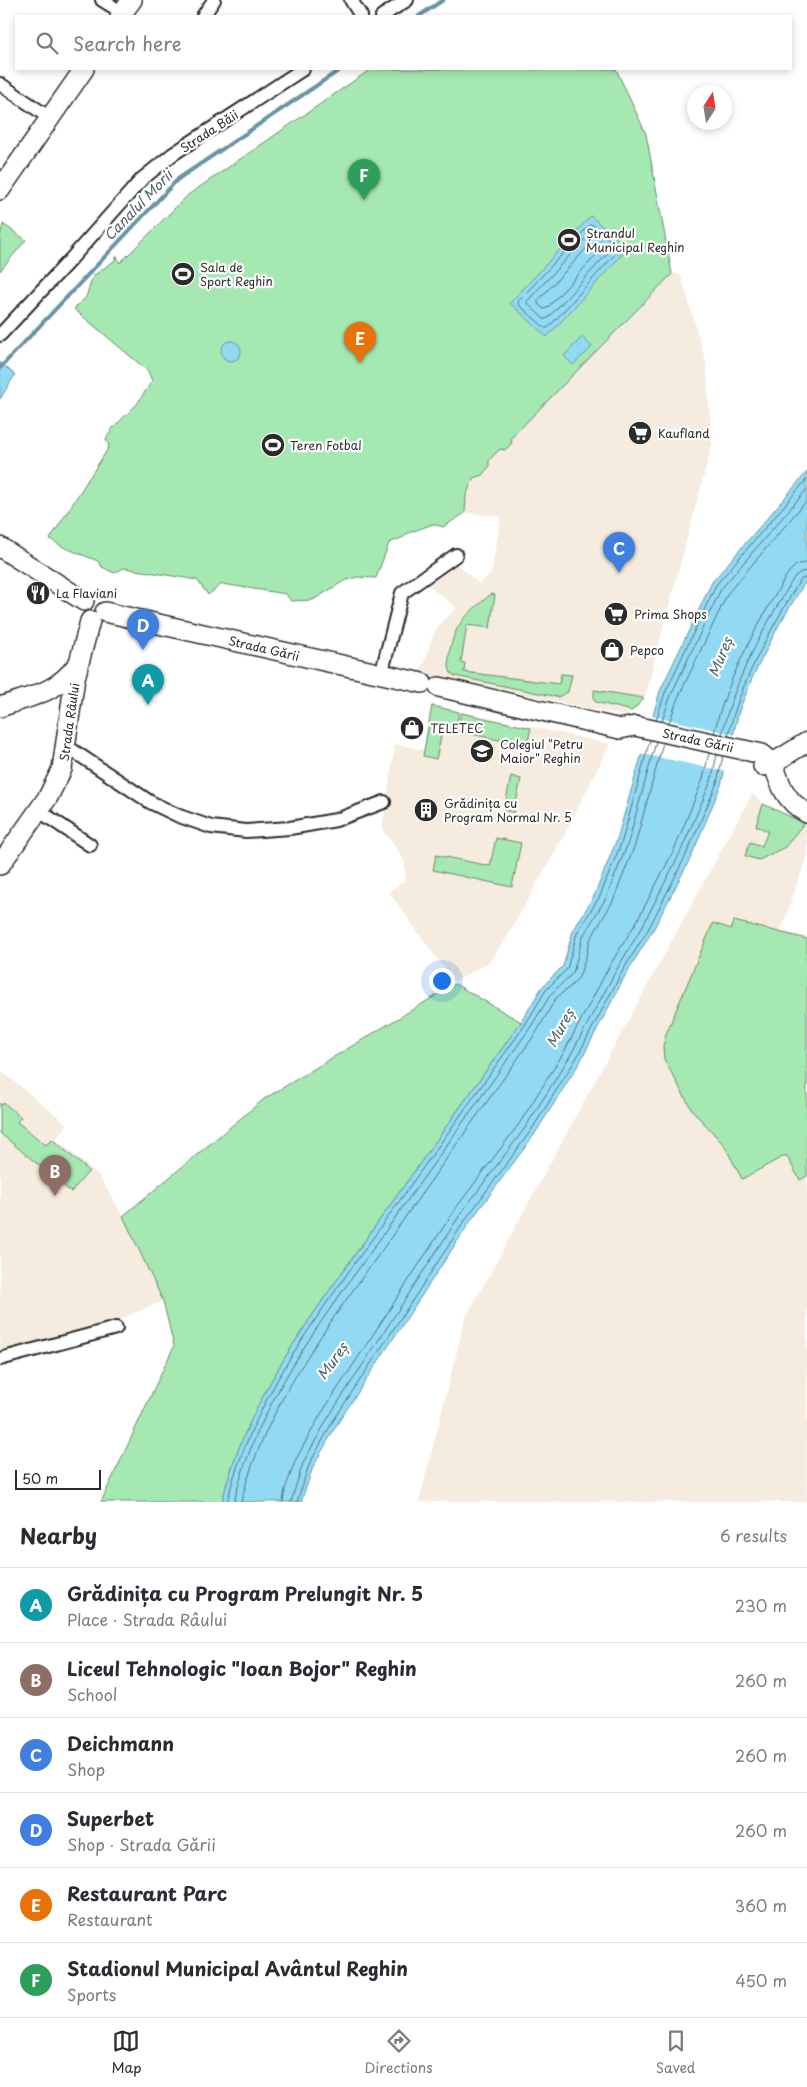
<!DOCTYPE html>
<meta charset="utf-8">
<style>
body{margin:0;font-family:"Playpen Sans",sans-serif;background:#f7f7f7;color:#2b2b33}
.compass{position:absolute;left:687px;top:85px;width:45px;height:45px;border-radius:50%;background:#fff;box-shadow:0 2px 8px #0003;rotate:12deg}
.scale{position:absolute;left:15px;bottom:12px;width:86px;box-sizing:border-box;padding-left:5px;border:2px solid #2b2b2b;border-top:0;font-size:14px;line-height:18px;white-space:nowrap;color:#2b2b2b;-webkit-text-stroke:4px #fff;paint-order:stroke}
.you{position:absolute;left:441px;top:980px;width:18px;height:18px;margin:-12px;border:4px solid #fff;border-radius:50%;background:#1a73e8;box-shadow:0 0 0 8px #1a73e833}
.badge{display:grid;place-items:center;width:32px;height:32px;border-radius:50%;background:#2b2b2b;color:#fff;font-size:16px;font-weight:700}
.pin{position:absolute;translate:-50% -41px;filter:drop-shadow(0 1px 2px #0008)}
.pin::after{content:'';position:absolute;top:26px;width:18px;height:15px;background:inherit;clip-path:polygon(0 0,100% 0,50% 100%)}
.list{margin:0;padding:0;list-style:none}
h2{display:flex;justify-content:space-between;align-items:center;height:65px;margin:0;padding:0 20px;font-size:21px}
h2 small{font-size:16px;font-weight:400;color:#7c7c81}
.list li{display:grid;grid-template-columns:32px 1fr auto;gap:15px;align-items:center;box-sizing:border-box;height:75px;padding:0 20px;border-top:1px solid #e1e1e2}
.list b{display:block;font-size:19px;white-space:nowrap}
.list p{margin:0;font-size:16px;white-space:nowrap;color:#7c7c81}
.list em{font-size:16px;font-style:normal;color:#7c7c81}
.icon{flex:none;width:28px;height:28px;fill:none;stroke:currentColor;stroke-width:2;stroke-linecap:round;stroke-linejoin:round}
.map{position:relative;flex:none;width:807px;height:1502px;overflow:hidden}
.search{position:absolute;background:#fff;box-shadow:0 2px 8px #0003;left:15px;right:15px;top:15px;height:55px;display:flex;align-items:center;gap:12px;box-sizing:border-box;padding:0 18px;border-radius:0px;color:#7c7c81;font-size:19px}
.sheet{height:515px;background:#fff}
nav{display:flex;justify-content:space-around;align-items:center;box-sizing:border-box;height:70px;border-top:1px solid #e1e1e2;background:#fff;font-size:14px;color:#7c7c81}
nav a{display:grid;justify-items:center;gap:2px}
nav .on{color:#2b2b2b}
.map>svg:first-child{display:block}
.built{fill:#f5ebde}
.green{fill:#a6e8b1;stroke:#688a6e}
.water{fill:#92daf4;stroke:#6994a4}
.pier{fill:#fff}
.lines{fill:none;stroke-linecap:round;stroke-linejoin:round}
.shore{stroke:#54717b;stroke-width:1}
.stream{stroke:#6994a4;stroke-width:4}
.street-casing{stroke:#2b2b2b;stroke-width:16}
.secondary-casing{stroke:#2b2b2b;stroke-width:22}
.street{stroke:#fff;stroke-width:12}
.secondary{stroke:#fff;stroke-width:19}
.labels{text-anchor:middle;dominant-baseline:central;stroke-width:4.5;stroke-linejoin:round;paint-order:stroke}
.street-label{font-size:12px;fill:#2b2b2b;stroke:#fff}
.poi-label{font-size:12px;fill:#2b2b2b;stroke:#fff;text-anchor:start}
.water-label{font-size:14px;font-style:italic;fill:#4a6067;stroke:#fff}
</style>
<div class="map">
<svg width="807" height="1502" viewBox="0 0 807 1502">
<rect width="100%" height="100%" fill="#fff"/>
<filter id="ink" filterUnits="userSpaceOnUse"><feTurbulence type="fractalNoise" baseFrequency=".02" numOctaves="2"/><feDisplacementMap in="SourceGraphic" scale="10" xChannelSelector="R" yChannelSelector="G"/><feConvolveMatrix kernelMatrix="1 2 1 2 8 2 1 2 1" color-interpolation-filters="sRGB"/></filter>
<g filter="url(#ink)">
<path class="built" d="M 672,274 L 681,275 L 706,362 L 712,445 L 645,696 L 639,706 L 625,716 L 453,679 L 437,679 L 419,671 L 425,661 L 430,643 L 438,626 L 457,608 L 428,585 L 457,564 L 479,584 L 491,573 L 501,516 L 465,513 L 467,489 L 475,474 Z
M 431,705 L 610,744 L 562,839 L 507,937 L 490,961 L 454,982 L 389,892 L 405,880 L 405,862 L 392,841 L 382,830 L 395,744 L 423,750 Z
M 752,794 L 769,807 L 807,824 L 807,855 L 781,930 L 807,938 L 807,1502 L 419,1502 L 465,1319 Z
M 0,1070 L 67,1124 L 56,1139 L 99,1176 L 123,1216 L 163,1301 L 113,1322 L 0,1353 Z"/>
<path class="green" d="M 371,69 L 616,69 L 646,134 L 672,274 L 511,438 L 512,443 L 505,450 L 500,449 L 489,460 L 489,467 L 482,475 L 473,478 L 466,496 L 465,513 L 443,527 L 433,524 L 406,534 L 404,537 L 389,543 L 376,578 L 357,577 L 344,581 L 313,600 L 291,601 L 286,594 L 222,584 L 208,595 L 197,580 L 124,568 L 114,573 L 102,567 L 98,561 L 63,547 L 50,539 L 109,447 L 106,439 L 113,428 L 137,404 L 152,381 L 148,371 L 74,309 L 86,297 L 93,276 L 114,261 L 117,256 L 120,263 L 188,195 Z
M 3,224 L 26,240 L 0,271 L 0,237 Z
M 491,594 L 495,595 L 490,628 L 467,625 L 461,662 L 465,663 L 464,672 L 559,684 L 561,674 L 572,675 L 568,692 L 558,697 L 455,676 L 451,673 C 445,660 452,636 460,624 C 467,613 481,603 491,594 Z
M 594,690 L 644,698 L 632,711 L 596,702 L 594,699 Z
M 432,706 L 459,712 L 455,730 L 443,728 L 436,759 L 423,756 Z
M 461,713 L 531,728 L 527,746 L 457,731 Z
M 511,776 L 521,779 L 514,813 L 504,810 Z
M 763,804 L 804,823 L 785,847 L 759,860 L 745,856 L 750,842 L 762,846 L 768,831 L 756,826 Z
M 496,838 L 521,843 L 512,887 L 433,870 L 436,855 L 490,866 Z
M 734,921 L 807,939 L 807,1176 L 800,1180 L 786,1155 L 742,1179 L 724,1145 L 692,1110 L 664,1059 L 663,1046 L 666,1034 L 713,923 L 731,929 Z
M 455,984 L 521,1022 C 471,1092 421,1162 371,1232 C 312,1316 246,1400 222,1502 L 101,1502 L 174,1346 L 163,1301 L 123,1216 L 264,1099 Z
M 0,1103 L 2,1105 L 4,1103 L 21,1117 L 17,1122 L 46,1145 L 52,1139 L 89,1171 L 71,1192 L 0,1133 Z"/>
<path class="water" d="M 591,216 L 627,249 L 547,337 L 510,303 Z
M 582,337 L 592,347 L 573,365 L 564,356 Z
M221 351a10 10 0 1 1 20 0a10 10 0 1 1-20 0Z
M 0,362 L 15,375 L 0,399 Z
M 807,472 L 807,579 L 780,623 L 753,676 L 739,711 L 721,785 L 691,857 L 653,930 L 626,974 L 580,1062 L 534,1135 L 472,1219 L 337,1424 L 313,1467 L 301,1502 L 222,1502 C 246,1400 312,1316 371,1232 C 421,1162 471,1092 521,1022 L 542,987 L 563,966 L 573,931 L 595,894 L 617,839 L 660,691 L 712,582 Z"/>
<path class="pier" d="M 649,715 L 736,735 L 727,772 L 639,753 Z"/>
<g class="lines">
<path class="shore" d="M 590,225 L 593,225 L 618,247 L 619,250 L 548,328 L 545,328 L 519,305 L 518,302 Z
M 591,233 L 609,248 L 610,251 L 547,319 L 544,319 L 528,304 L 527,302 Z
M 591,244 L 599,248 L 599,252 L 547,308 L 544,309 L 538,304 L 538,301 Z
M 656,720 L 665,693 L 716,585 L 807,479
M 662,721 L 671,695 L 721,589 L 807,489
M 669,723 L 678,698 L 728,593 L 807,500
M 714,733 C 726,684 749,640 774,597 C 780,588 785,575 793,568 C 797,564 802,563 807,563
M 722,734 C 735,677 765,626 795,576 L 801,572 L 807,571
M 728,736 C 741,679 771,630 800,580 L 807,577
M 227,1502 C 251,1402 316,1318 375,1235 C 425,1165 475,1095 525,1025 L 546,990 L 567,969 L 577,933 L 600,896 L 622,841 L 650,740
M 234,1502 C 257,1403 322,1320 380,1239 C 430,1169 480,1098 530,1028 L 551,994 L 573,973 L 583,936 L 606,898 L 628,843 L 656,742
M 241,1502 C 265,1405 330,1323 387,1243 C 436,1173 486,1103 536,1033 L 556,998 L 572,985 L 579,977 L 585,960 L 590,940 L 613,901 L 635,845 L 663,743
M 283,1502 L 285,1489 L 296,1459 L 321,1414 L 456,1208 L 519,1124 L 564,1052 L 610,965 L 637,921 L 674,850 L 703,779 L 709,753
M 291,1502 L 303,1463 L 328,1418 L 462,1212 L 525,1128 L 570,1056 L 617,969 L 643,925 L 680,853 L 711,781 L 717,755
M 297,1502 L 309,1465 L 333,1421 L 468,1216 L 530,1132 L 576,1059 L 622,972 L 649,928 L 686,855 L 717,783 L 723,756"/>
<path class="stream" d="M 419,16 L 443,0
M 0,368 L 178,179 L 341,69"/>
<g class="street-casing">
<path id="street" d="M 102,0 L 123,13
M 351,0 L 361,16
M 203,16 L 214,0
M 382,16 L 407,0
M 0,84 L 50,118
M 0,335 L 70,260 L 142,179 L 173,154 L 303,69
M 381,675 L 402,593 L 456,555
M 66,746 L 150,802 L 179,816 L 211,827 L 246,831 L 290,828 L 336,820 L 384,802
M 38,810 L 90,845
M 0,1359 L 116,1328"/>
</g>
<g class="secondary-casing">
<path id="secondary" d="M 120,16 L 132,0
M 0,190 L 84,69
M 0,547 L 84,601
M 105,612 L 422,683
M 439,687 L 620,729 L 635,726 L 762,754 L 773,763
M 0,707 C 31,696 57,693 77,665
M 773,763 C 780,785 786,802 807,813
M 763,766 L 773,763 L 807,742
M 0,865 L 48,797 L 62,769 L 75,678 L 90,621"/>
</g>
<use href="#street" class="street"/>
<use href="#secondary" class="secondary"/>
</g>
</g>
<defs>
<g id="stadium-disc" transform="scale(1.25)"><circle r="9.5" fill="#2b2b2b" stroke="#fff"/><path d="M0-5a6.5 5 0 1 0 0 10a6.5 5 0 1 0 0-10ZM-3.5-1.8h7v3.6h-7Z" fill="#fff"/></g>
<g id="supermarket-disc" transform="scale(1.25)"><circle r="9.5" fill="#2b2b2b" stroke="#fff"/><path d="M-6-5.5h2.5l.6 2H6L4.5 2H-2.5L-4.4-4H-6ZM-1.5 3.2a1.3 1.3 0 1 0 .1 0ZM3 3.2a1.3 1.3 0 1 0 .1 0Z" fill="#fff"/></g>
<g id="restaurant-disc" transform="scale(1.25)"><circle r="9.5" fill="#2b2b2b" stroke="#fff"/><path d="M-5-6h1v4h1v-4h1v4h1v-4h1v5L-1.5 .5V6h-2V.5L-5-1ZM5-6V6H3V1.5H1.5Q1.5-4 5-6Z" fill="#fff"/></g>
<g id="shop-disc" transform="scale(1.25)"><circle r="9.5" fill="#2b2b2b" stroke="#fff"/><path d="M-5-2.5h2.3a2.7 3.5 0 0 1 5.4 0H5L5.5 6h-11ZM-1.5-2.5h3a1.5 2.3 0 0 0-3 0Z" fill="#fff"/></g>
<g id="school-disc" transform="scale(1.25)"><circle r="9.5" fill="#2b2b2b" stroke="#fff"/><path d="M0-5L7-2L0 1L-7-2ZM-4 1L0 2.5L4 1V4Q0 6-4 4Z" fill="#fff"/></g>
<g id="building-disc" transform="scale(1.25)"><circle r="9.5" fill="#2b2b2b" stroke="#fff"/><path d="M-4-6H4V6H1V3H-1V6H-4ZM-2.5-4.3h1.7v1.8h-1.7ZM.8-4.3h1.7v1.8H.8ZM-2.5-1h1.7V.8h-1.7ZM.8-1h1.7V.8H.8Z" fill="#fff"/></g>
</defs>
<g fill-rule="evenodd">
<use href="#stadium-disc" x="569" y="240"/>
<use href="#stadium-disc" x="183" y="274"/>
<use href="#supermarket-disc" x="640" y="433"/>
<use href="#stadium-disc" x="273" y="445"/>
<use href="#restaurant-disc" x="38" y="593"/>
<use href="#supermarket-disc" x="616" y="614"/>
<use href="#shop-disc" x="612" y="650"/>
<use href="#shop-disc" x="412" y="728"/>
<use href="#school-disc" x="482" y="751"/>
<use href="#building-disc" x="426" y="810"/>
</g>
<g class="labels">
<g class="street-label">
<text transform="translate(209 131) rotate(-33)">Strada Băii</text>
<text transform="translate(264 648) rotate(13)">Strada Gării</text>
<text transform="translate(69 722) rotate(-82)">Strada Râului</text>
<text transform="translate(698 740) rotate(12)">Strada Gării</text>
</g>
<g class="poi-label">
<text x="586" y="233">Ștrandul<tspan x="586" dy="14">Municipal Reghin</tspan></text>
<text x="200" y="267">Sala de<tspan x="200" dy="14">Sport Reghin</tspan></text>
<text x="658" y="433">Kaufland</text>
<text x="290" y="445">Teren Fotbal</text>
<text x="56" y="593">La Flaviani</text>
<text x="634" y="614">Prima Shops</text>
<text x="630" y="650">Pepco</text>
<text x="430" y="728">TELETEC</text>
<text x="500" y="744">Colegiul "Petru<tspan x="500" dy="14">Maior" Reghin</tspan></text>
<text x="444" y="803">Grădinița cu<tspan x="444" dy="14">Program Normal Nr. 5</tspan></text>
</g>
<g class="water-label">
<text transform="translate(138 205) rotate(-46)">Canalul Morii</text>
<text transform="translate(720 657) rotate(-68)">Mureș</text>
<text transform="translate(560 1028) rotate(-61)">Mureș</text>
<text transform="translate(332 1361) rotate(-54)">Mureș</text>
</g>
</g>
</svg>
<svg class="compass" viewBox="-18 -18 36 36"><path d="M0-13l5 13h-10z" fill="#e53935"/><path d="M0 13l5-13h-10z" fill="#7c7c81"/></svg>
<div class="scale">50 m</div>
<div class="you"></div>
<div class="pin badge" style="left:148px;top:705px;background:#0f9aa8">A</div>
<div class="pin badge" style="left:55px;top:1196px;background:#8d6e63">B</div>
<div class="pin badge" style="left:619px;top:573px;background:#3f7fe0">C</div>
<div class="pin badge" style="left:143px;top:650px;background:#3f7fe0">D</div>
<div class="pin badge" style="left:360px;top:363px;background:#e8710a">E</div>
<div class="pin badge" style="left:364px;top:200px;background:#2e9e5b">F</div>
<div class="search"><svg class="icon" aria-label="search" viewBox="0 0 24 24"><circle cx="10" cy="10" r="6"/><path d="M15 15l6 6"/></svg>Search here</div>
</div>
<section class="sheet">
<h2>Nearby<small>6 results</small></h2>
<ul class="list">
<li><span class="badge" style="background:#0f9aa8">A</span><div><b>Grădinița cu Program Prelungit Nr. 5</b><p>Place · Strada Râului</p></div><em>230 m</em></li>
<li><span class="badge" style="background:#8d6e63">B</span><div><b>Liceul Tehnologic &quot;Ioan Bojor&quot; Reghin</b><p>School</p></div><em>260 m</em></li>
<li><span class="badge" style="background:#3f7fe0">C</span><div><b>Deichmann</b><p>Shop</p></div><em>260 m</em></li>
<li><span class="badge" style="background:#3f7fe0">D</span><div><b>Superbet</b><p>Shop · Strada Gării</p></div><em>260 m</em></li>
<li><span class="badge" style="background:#e8710a">E</span><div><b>Restaurant Parc</b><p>Restaurant</p></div><em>360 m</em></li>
<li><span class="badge" style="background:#2e9e5b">F</span><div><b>Stadionul Municipal Avântul Reghin</b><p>Sports</p></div><em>450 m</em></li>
</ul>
</section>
<nav>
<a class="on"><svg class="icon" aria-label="map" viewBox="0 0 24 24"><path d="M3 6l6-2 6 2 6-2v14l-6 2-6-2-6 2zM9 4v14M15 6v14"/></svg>Map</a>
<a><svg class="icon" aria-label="directions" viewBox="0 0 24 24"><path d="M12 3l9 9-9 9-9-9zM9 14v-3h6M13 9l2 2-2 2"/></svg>Directions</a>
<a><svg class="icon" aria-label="saved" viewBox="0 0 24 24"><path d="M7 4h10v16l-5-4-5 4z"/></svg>Saved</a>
</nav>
